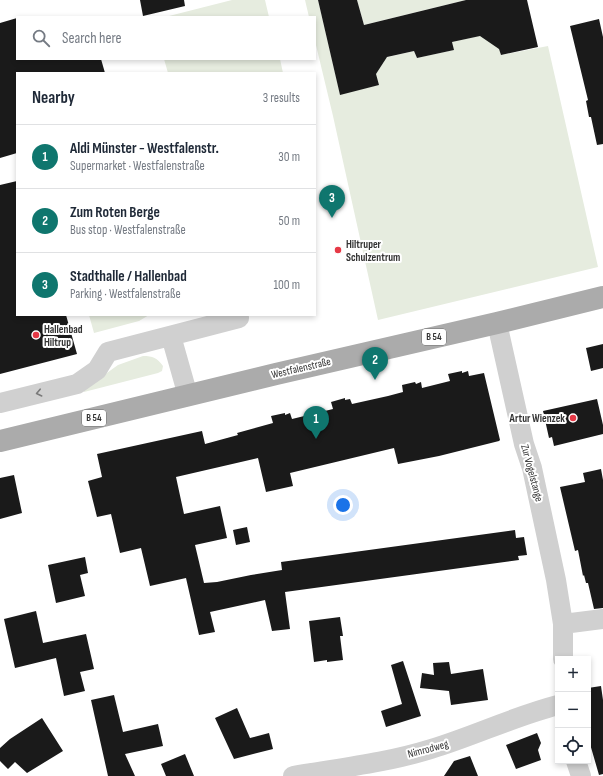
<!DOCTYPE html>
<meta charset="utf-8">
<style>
body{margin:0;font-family:"Sofia Sans Condensed",sans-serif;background:#f6f6f7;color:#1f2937}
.controls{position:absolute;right:12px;bottom:12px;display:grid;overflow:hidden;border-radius:0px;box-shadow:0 2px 6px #0003}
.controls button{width:36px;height:36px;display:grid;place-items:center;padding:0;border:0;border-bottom:1px solid #e0e1e3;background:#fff;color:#1f2937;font:20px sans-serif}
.you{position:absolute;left:343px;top:505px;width:14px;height:14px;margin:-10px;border:3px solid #fff;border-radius:50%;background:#1a73e8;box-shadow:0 0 0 6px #1a73e833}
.badge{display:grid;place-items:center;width:26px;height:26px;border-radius:50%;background:#0f766e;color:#fff;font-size:13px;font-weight:700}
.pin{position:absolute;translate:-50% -33px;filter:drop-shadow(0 1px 2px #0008)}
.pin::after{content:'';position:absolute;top:21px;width:14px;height:12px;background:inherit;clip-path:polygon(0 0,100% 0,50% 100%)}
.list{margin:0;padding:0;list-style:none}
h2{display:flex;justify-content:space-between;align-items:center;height:52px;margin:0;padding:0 16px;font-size:17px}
h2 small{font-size:13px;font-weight:400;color:#747a83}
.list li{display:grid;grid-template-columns:26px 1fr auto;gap:12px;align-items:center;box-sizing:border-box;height:64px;padding:0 16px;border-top:1px solid #e0e1e3}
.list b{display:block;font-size:15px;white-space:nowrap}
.list p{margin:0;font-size:13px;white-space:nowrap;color:#747a83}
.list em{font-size:13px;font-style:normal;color:#747a83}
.icon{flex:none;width:22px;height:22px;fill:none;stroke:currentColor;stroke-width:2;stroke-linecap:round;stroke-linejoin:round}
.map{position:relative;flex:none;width:603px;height:776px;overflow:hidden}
.search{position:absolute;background:#fff;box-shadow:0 2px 6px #0003;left:16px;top:16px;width:300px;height:44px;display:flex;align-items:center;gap:10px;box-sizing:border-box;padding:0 14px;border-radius:0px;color:#747a83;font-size:15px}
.panel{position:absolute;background:#fff;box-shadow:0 2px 6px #0003;left:16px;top:72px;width:300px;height:244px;border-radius:0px}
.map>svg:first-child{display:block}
.green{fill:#e6ecdf}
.building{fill:#1a1a1a}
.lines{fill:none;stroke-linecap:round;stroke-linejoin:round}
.minor{stroke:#d0d0d0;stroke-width:20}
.major{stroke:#ababab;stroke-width:22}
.oneway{stroke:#7a7a7a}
.poi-dot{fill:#e63946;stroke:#fff;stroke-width:1.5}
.labels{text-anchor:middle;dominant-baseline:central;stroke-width:4;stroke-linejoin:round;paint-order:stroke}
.shield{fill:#fff;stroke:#707070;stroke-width:1}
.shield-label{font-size:10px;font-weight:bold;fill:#333}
.poi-label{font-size:11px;font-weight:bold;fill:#333;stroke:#fff;text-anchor:start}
.street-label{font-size:11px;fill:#333;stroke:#fff}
</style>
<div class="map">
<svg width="603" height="776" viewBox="0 0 603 776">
<rect width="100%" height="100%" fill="#fff"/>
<path class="green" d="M 232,0 L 265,0 L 269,17 L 165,17 Z
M 305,0 L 318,0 L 340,94 L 378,85 L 374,69 L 380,67 L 384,62 L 384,58 L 414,51 L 417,58 L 453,50 L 452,42 L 483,35 L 497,40 L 501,55 L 548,46 L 598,267 L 378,320 L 333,116 L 315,41 L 315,17 L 309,17 Z
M 357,0 L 466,0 L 364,25 Z
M 164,59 L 280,59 L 283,73 L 168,73 Z
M 89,315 L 149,315 L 139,321 L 94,333 Z
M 143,356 C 153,356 157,358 163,366 L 162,371 L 158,373 L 84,392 L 83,390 L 118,365 Z"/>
<path class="building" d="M 140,0 L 184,0 L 185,6 L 143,16 Z
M 318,0 L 357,0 L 364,25 L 466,0 L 527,0 L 538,47 L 501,55 L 499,49 L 480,36 L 452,42 L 454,50 L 417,58 L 414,51 L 387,57 L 376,74 L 379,85 L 340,95 Z
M 17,18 L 17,59 L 101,59 L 105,73 L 17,73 L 17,153 L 0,158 L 0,23 Z
M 599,19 L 603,37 L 603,144 L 597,145 L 591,117 L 589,117 L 586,101 L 588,100 L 570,26 Z
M 17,181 L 17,315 L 66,315 L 77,354 L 0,374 L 0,185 Z
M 603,344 L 603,368 L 591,371 L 586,348 Z
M 462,371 L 462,373 L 468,371 L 469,376 L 484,373 L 500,440 L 499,441 L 439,456 L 398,464 L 394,448 L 290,473 L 293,486 L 266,492 L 258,458 L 176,477 L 184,514 L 220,506 L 227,538 L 195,545 L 204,583 L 217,582 L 251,575 L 282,570 L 281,562 L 515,530 L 516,538 L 524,537 L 527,555 L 518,556 L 519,560 L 285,592 L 290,629 L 272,631 L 265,600 L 210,612 L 215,632 L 199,635 L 186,578 L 150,586 L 141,548 L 120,553 L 111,514 L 97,517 L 88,481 L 102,477 L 97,454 L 202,431 L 205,444 L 238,435 L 237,433 L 273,423 L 271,416 L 285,413 L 285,415 L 290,413 L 292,419 L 333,409 L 331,402 L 345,398 L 345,400 L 350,399 L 352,404 L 388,396 L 403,392 L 402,385 L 415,382 L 416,384 L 421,382 L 422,388 L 450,381 L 448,374 Z
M 597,399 L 603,425 L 603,434 L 554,446 L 552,437 L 549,438 L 543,411 Z
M 601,469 L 603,480 L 603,608 L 594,609 L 588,583 L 586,583 L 584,575 L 583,576 L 578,550 L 575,551 L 560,487 L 585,482 L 583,473 Z
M 14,475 L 22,513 L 0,519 L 0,478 Z
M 247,527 L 250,542 L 236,545 L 233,530 Z
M 85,557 L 88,573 L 80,575 L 85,596 L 56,603 L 48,565 Z
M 36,611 L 43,643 L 86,634 L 94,669 L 80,672 L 85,691 L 64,696 L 56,658 L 15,668 L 4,619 Z
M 340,617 L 343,636 L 340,636 L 343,660 L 327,662 L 327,660 L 314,662 L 309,621 Z
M 403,661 L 421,716 L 386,727 L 381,711 L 402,704 L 391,665 Z
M 449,662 L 451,674 L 483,669 L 488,700 L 451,705 L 449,691 L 420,688 L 422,673 L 434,675 L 433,663 Z
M 601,686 L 603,700 L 603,774 L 599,775 L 588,737 L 588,688 Z
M 114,695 L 123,732 L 158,724 L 163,746 L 125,754 L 135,776 L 108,776 L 91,700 Z
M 237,708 L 250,738 L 269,733 L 273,749 L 234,759 L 215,718 Z
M 42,718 L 63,751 L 27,773 L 15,762 L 8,769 L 0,761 L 0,748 L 10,739 Z
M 537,733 L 541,743 L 538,750 L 541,760 L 516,769 L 506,745 Z
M 185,754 L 194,776 L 166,776 L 161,764 Z
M 470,756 L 478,776 L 444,776 L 454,761 Z"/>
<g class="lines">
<path class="minor" d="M 497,323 L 524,444 L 532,468 L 556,580 L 563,624 L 563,659
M 171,336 L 188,396
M 0,403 L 77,384 L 97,370 L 108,352 L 239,318
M 563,624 L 603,619
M 576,761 L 581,776
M 293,776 C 339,768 386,763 431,749 C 474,736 515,716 558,705"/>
<path class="major" d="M 0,441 L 276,374 L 497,323 L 603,297"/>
</g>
<defs><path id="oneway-chevron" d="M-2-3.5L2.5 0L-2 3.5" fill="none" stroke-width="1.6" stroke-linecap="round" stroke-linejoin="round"/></defs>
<use class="oneway" href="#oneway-chevron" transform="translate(39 393) rotate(167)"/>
<g class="poi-dot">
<circle cx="338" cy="250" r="4"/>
<circle cx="36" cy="335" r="4"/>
<circle cx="573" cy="418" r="4"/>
</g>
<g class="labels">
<g class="shield">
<rect x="422" y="329" width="24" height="16" rx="3"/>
<rect x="82" y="410" width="24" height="16" rx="3"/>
</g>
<g class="shield-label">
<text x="434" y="337">B 54</text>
<text x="94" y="418">B 54</text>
</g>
<g class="poi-label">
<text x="346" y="244">Hiltruper<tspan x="346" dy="13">Schulzentrum</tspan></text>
<text x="44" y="329">Hallenbad<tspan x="44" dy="13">Hiltrup</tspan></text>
<text x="565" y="418" text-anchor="end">Artur Wienzek</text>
</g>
<g class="street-label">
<text transform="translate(301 368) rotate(-13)">Westfalenstraße</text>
<text transform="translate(532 473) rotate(75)">Zur Vogelstange</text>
<text transform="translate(428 749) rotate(-15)">Nimrodweg</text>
</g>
</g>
</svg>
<div class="controls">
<button>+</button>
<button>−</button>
<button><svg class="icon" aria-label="locate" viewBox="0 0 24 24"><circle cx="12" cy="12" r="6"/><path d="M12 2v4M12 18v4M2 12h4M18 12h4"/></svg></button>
</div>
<div class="you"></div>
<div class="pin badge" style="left:316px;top:439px">1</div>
<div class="pin badge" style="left:375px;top:380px">2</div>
<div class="pin badge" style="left:332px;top:218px">3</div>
<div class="search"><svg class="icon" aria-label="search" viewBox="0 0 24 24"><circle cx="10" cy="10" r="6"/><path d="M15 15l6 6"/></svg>Search here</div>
<section class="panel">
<h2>Nearby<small>3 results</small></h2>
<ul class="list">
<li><span class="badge">1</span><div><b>Aldi Münster - Westfalenstr.</b><p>Supermarket · Westfalenstraße</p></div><em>30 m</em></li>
<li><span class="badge">2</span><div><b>Zum Roten Berge</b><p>Bus stop · Westfalenstraße</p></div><em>50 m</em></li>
<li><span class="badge">3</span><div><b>Stadthalle / Hallenbad</b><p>Parking · Westfalenstraße</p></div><em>100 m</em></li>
</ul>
</section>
</div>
